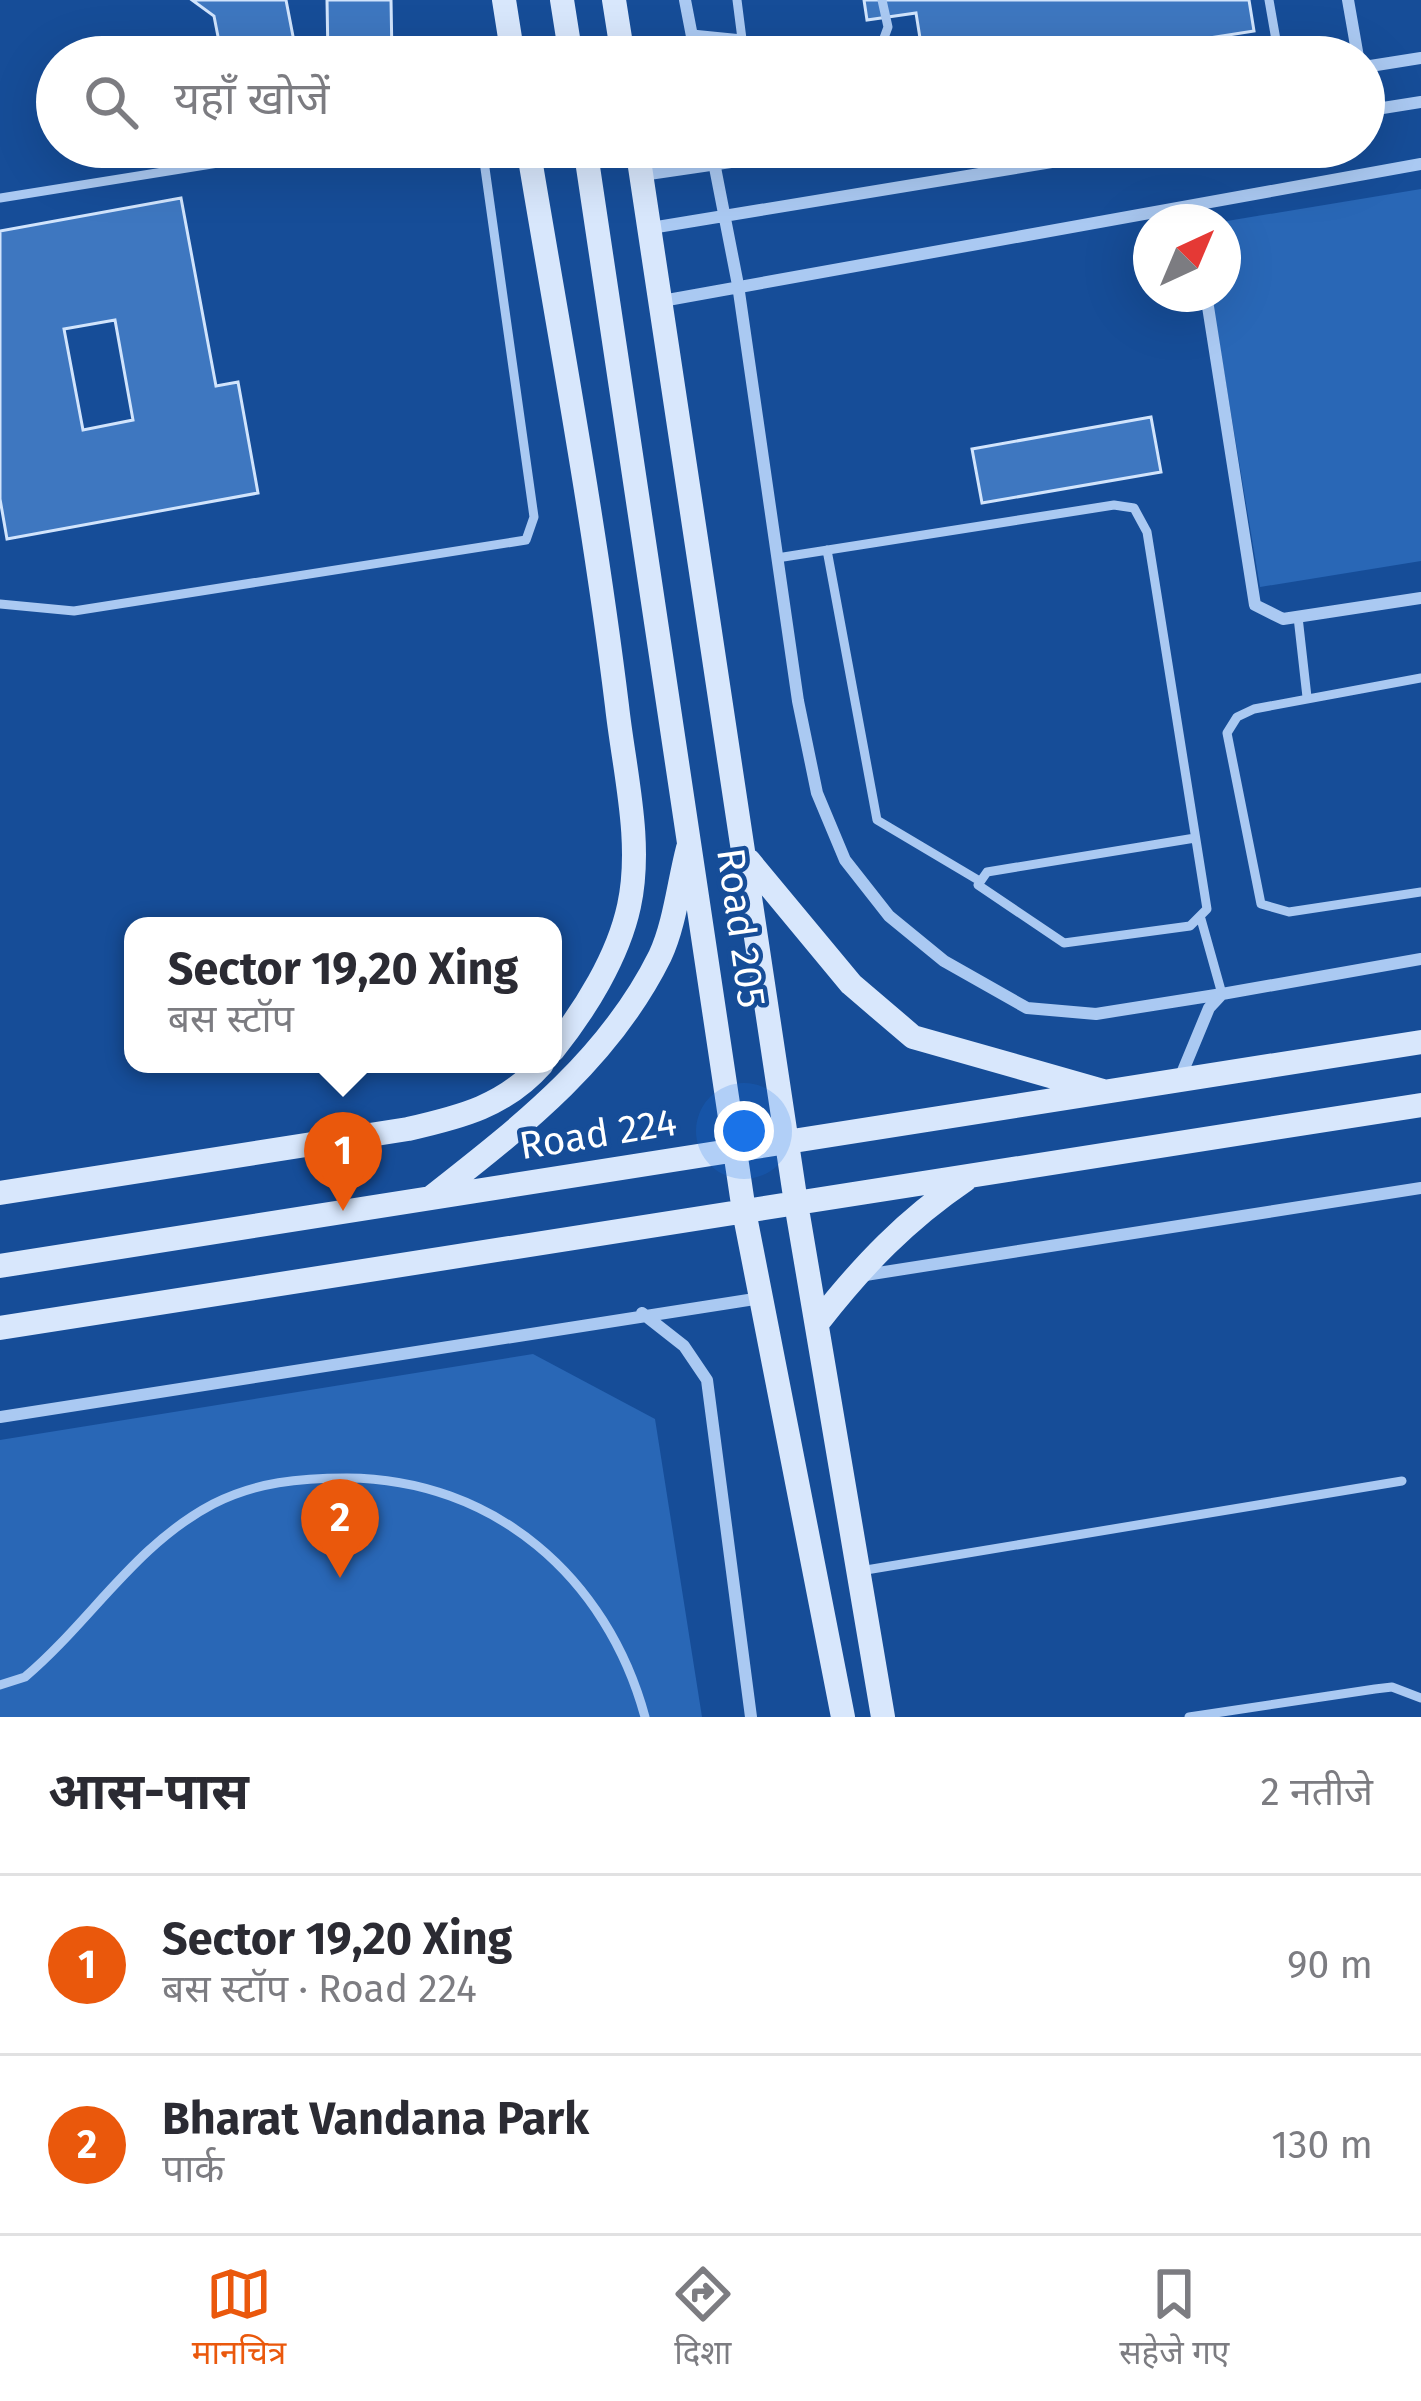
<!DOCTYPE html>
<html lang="hi">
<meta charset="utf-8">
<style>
body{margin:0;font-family:"Fira Sans","Noto Sans Devanagari",sans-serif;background:#f7f7f7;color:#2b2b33}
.compass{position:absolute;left:1133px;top:204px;width:108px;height:108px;border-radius:50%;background:#fff;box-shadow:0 12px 48px #0002;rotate:44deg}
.you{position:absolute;left:744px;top:1131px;width:42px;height:42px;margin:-30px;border:9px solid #fff;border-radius:50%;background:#1a73e8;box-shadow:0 0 0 18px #1a73e833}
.badge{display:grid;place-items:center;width:78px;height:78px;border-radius:50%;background:#ea580c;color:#fff;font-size:39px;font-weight:700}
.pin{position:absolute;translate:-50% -99px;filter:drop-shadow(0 3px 6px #0008)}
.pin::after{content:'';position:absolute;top:63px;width:42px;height:36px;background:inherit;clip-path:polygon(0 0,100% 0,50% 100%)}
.popup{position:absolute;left:124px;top:917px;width:438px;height:156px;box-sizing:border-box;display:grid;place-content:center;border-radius:24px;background:#fff;filter:drop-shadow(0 3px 9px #0005);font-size:39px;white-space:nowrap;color:#7c7c81}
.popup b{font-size:45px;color:#2b2b33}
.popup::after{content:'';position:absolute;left:50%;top:100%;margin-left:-24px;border:24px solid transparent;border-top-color:#fff}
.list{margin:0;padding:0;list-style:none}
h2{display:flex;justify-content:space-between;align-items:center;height:156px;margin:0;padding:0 48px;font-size:51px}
h2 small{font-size:39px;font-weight:400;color:#7c7c81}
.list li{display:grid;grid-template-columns:78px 1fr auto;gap:36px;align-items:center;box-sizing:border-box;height:180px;padding:0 48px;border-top:3px solid #e1e1e2}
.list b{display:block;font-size:45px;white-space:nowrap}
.list p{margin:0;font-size:39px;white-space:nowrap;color:#7c7c81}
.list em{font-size:39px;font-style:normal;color:#7c7c81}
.icon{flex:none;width:66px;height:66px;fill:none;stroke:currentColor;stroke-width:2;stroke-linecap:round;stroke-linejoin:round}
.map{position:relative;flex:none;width:1421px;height:1717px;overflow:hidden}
.search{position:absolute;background:#fff;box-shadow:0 12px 48px #0002;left:36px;right:36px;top:36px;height:132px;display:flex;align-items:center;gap:30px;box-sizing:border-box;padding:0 42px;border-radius:66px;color:#7c7c81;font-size:45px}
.sheet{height:516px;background:#fff}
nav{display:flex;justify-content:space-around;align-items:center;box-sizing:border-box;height:168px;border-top:3px solid #e1e1e2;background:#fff;font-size:33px;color:#7c7c81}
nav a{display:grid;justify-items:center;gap:6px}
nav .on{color:#ea580c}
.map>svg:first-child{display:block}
.green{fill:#2967b6}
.building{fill:#3e77c0;stroke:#d1e4fc;stroke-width:3;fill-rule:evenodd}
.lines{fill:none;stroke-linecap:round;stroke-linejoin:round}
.lane{stroke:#aac9f2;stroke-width:9}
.street{stroke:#aac9f2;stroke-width:12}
.secondary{stroke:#d8e7fc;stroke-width:24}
.labels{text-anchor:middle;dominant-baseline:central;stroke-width:9;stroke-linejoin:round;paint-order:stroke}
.street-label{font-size:39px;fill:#fff;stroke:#164d98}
</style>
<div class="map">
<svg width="1421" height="1717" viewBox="0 0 1421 1717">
<rect width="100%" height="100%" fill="#164d98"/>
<path class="green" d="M 1421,189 L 1421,561 L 1260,587 L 1211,294 L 1223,294 L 1221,222 Z
M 533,1354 L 655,1419 L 702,1717 L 0,1717 L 0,1440 Z"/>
<path class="building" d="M 192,0 L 286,0 L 297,57 L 222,57 L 214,16 Z
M 327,0 L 391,0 L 392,57 L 328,57 Z
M 864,0 L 1249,0 L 1254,31 L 1088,57 L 923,57 L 916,13 L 867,20 Z
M 181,198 L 216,386 L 238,382 L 258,493 L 7,539 L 0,499 L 0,231 ZM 115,320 L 133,420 L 83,430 L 64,329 Z
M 1151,417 L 1161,472 L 982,503 L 972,449 Z"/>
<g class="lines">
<path class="lane" d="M 737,0 L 742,39
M 1269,0 L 1279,57
M 692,34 L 742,39 L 784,57
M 877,57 L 888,27 L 882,0
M 0,198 L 318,147
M 827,550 L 877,820 L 978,880
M 777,558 L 1114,505 L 1134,508 L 1147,532 L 1207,909 L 1190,926 L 1064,943 L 978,885 L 987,872 L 1195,838
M 0,604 L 74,611 L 526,540 L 534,517 L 482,147
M 1298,617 L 1307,697
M 1421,678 L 1254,709 L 1237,717 L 1227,733 L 1261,904 L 1289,912 L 1421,892
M 1201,919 L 1222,994
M 860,1571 L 1402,1481
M 0,1685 L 25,1677 C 91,1621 135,1545 213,1504 C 256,1482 300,1478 347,1478 C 494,1479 607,1577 645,1717
M 1189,1717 L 1375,1689 L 1392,1687 L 1421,1698"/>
<path class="street" d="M 685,0 L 696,57
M 1348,0 L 1358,57
M 1364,67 L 1421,58
M 1364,111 L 1421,102
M 711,147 L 738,285 L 798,701 L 817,793 L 845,860 L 889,916 L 944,961 L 1027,1008 L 1096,1014 L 1222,994
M 642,175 L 835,147
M 651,228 L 1143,147
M 1206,294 L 1255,605 L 1283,619 L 1421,598
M 662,301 L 1421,164
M 1180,1078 L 1209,1008 L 1222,994 L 1421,959
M 859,1276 L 1421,1188
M 642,1313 L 684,1346 L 707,1380 L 751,1717
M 0,1417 L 761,1298"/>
<path class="secondary" d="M 504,0 L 513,57
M 562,0 L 571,57
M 614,0 L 623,57
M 528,147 C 559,333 594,518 617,706 C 624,770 643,842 629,906 C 618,957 585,1010 553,1050
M 585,147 L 744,1211 L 843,1717
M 637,147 L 796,1203 L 883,1717
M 749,861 L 851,984 L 913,1037 L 1103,1091
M 0,1193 L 408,1129 C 461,1117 505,1106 542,1064
M 433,1196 C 522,1126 609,1059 660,956 C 675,924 679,882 688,848
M 0,1266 L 1421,1042
M 819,1321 C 863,1265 906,1220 965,1180
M 0,1328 L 1421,1105"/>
</g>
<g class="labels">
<g class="street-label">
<text transform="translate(741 928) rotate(82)">Road 205</text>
<text transform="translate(598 1134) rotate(-9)">Road 224</text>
</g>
</g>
</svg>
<svg class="compass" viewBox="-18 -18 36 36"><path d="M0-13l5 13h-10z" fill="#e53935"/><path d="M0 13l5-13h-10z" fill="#7c7c81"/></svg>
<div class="you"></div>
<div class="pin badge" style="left:343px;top:1211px">1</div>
<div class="popup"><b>Sector 19,20 Xing</b>बस स्टॉप</div>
<div class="pin badge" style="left:340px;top:1578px">2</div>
<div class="search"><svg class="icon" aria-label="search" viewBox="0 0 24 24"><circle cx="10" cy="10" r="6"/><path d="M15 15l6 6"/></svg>यहाँ खोजें</div>
</div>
<section class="sheet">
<h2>आस-पास<small>2 नतीजे</small></h2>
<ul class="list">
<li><span class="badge">1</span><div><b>Sector 19,20 Xing</b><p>बस स्टॉप · Road 224</p></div><em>90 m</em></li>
<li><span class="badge">2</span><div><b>Bharat Vandana Park</b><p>पार्क</p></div><em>130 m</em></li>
</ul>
</section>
<nav>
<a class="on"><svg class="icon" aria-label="map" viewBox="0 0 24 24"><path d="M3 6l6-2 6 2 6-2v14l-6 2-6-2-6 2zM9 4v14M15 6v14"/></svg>मानचित्र</a>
<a><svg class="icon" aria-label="directions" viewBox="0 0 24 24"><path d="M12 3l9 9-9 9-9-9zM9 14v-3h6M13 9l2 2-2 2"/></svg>दिशा</a>
<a><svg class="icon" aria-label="saved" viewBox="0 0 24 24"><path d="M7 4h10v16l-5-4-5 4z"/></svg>सहेजे गए</a>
</nav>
